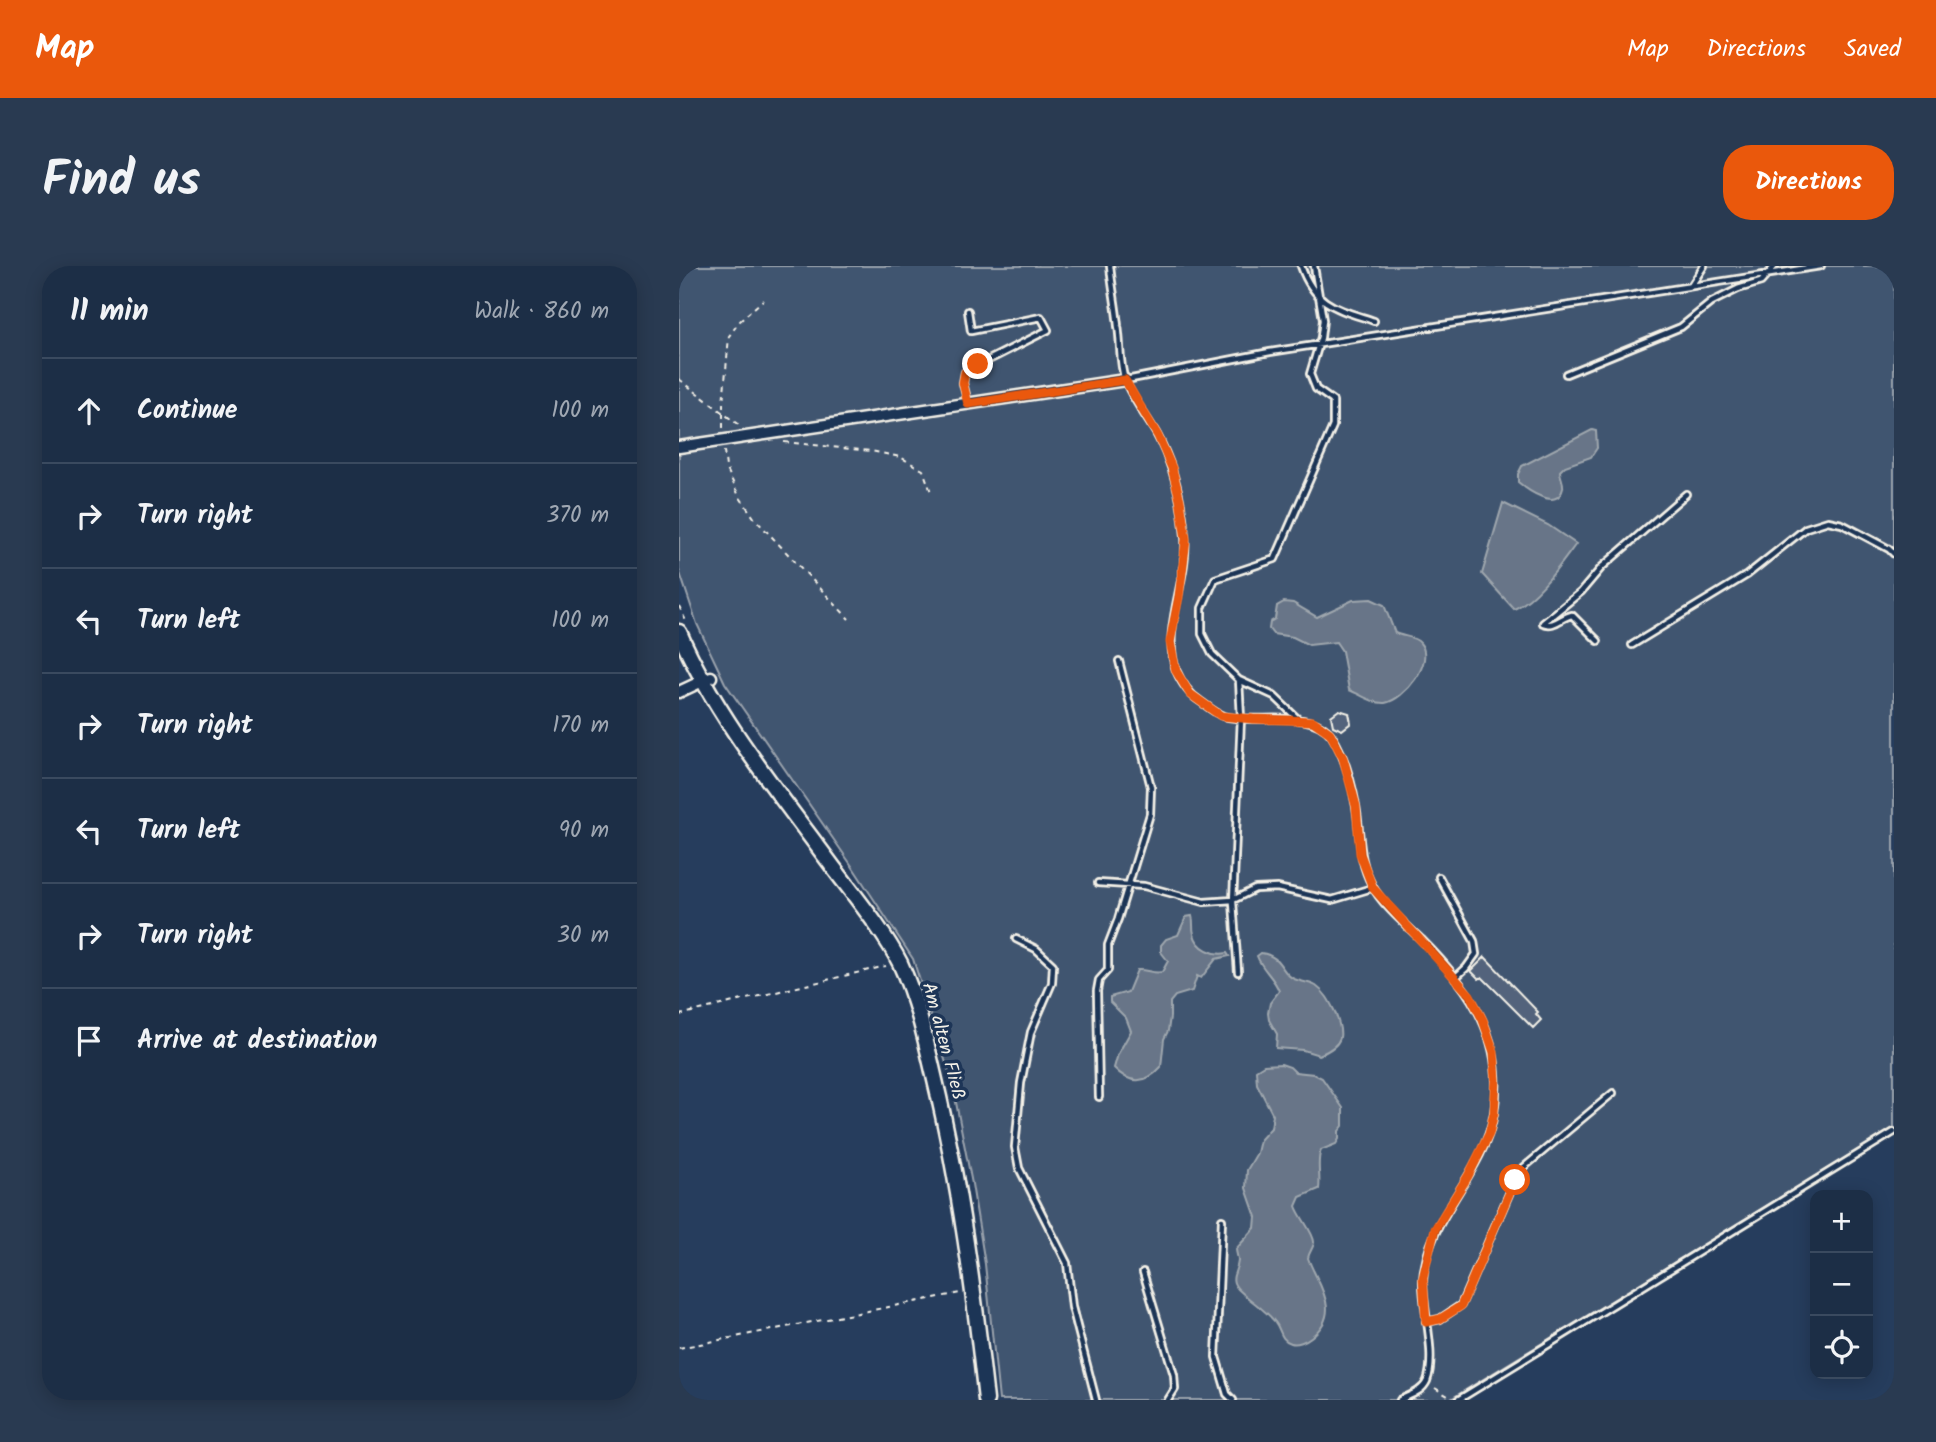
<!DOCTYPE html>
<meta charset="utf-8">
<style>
body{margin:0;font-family:Kalam,sans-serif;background:#293a51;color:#f1f3f6}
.controls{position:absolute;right:21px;bottom:21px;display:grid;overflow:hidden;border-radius:14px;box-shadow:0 4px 18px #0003}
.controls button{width:63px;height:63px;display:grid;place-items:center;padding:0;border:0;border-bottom:2px solid #3a4a5f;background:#1c2e46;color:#f1f3f6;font:35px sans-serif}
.stop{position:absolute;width:21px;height:21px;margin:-16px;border:5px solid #ea580c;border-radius:50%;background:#fff}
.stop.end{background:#ea580c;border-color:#fff;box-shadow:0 2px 7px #0008}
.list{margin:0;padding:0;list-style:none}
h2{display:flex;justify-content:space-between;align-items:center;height:91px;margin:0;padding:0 28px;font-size:30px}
h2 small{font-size:23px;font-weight:400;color:#a0a8b3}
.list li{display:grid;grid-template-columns:46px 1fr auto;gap:21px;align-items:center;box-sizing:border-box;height:105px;padding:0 28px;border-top:2px solid #3a4a5f}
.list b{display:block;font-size:26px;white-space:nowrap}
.list em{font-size:23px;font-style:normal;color:#a0a8b3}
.icon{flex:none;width:38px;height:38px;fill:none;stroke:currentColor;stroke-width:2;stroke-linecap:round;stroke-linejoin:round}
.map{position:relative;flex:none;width:1215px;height:1134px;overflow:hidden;border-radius:28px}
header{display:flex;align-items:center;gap:42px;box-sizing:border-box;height:98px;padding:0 35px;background:#ea580c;color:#fff}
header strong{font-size:33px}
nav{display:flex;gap:38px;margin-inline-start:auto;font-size:24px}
.intro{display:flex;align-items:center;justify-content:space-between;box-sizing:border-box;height:168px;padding:0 42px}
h1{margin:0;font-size:49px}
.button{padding:18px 32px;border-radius:28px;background:#ea580c;color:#fff;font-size:24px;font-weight:700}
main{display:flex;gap:42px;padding:0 42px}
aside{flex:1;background:#1c2e46;border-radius:28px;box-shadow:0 4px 18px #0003}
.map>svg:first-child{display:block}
.green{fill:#40546f;stroke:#9aa2ac;stroke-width:2}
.water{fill:#677588;stroke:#9fa7ae;stroke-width:2}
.building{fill:#52647b;stroke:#f4f1e8;stroke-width:2}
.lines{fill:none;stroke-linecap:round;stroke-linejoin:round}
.lane-casing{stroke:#f4f1e8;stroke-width:10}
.street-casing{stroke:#f4f1e8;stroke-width:15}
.secondary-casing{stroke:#f4f1e8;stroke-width:19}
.path{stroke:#f4f1e8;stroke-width:2;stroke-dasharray:5 5;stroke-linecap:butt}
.lane{stroke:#1d3557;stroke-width:4.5}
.street{stroke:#1d3557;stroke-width:10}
.secondary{stroke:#1d3557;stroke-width:14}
.route{stroke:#ea580c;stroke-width:9}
.labels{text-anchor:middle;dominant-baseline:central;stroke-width:7;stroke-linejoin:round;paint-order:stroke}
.street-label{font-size:19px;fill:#f4f1e8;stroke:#1d3557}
</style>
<header>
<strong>Map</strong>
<nav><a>Map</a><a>Directions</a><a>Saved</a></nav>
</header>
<div class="intro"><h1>Find us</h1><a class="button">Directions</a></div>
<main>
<aside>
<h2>11 min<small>Walk · 860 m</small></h2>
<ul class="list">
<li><svg class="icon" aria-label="ahead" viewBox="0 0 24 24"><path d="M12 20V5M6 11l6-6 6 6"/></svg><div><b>Continue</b></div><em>100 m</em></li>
<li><svg class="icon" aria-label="right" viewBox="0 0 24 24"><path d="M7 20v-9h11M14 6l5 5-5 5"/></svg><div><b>Turn right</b></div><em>370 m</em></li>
<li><svg class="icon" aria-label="left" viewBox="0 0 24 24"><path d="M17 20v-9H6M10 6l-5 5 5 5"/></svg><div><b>Turn left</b></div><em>100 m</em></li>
<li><svg class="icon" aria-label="right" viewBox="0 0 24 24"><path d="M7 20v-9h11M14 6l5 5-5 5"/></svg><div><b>Turn right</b></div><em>170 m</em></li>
<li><svg class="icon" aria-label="left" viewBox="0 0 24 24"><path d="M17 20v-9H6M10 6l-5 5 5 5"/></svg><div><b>Turn left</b></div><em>90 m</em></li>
<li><svg class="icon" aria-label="right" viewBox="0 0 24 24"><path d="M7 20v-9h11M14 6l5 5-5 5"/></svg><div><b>Turn right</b></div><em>30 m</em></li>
<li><svg class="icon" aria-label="arrive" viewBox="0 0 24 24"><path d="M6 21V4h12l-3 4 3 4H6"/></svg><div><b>Arrive at destination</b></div></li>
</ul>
</aside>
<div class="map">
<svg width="1215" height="1134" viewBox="0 0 1215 1134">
<rect width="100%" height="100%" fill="#263d5d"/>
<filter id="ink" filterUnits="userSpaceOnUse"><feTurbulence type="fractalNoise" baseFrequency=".0143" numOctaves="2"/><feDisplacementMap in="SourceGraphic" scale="14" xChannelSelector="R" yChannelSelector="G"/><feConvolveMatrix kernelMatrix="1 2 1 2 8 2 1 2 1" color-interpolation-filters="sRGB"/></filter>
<g filter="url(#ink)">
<path class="green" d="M 0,0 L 1215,0 L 1215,862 L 770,1134 L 320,1134 L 306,998 L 293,918 L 273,816 L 234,693 L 173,600 L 46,417 L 18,358 L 0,304 Z"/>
<path class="water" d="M 913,164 L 917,165 L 918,182 L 912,191 L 886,200 L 881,205 C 881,211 885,216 884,222 C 879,246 848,224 839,216 L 839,208 L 843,200 Z
M 824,237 L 869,259 L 897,278 C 882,298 858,333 835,343 L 803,308 Z
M 692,333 L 705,339 L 716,367 C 724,371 736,370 741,377 C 757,395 725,434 706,437 C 694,438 681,428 670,424 L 663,385 L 657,376 L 630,379 L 614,371 L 594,368 L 590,363 L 591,356 L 596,353 L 598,340 L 605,336 L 614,337 L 638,351 L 674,334 Z
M 513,650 C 515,656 513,661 515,668 C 518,682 535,690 548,687 L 550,690 L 537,693 L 522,712 L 518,710 L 513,725 L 496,730 L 491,736 L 491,751 L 489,765 L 485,773 L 482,801 C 467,818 451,819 435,802 L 439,788 L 452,765 L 447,752 L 431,736 L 431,731 L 449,726 L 458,704 C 467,703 474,708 483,706 L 489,695 L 482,686 L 482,679 L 487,673 L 499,669 L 507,651 Z
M 582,687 C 604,690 601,707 615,713 C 622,716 630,716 637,720 C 647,727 651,736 656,746 C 665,769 665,779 640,789 L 624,784 L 597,782 L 598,768 L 590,754 L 589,747 L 591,737 L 600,725 C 595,711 583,704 578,690 Z
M 602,798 L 611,801 L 616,806 L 635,808 L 643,812 L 664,842 L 664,860 L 660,865 L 660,873 L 657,878 L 642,884 C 637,896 642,910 640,923 L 621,931 L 617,940 C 620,950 635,967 635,976 C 635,981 630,986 629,992 C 638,1018 665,1046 632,1071 C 627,1075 618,1079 612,1077 C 601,1074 602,1063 596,1056 C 586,1043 571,1035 559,1023 C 549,1012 558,1007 559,995 C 559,991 557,987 557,983 L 576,962 L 577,951 L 567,922 L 568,904 L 578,887 L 581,874 L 592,862 L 594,849 L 578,818 L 577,804 L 585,799 Z"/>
<path class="building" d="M 660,444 L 670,447 L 672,457 L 663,464 L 654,460 L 652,450 Z
M 806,691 L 859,746 L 857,748 L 862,754 L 854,762 L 803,711 L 800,713 L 792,705 Z"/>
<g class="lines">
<g class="lane-casing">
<path id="lane" d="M 431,0 C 433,20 437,40 439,60 C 442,78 440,97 446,114 C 453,132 467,150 477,167 C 494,198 503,234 506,270 C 510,314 482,361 497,404 C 502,416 510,428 521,435 C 528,440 536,447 544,450 C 575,459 633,441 653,470 C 666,490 673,518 677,540 C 682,568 679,594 693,619 C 702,638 727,659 743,674 C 792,723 827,774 815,847 C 805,909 748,950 744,1014 C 743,1043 758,1088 748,1115 C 743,1126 731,1129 721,1134
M 622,0 C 636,40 659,43 695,55
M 1012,20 L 1025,0
M 887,108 L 1002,61 L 1033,36 L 1059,23 L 1082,16 L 1096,0
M 447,114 L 591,86 L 1142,0
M 289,137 L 284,117 L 286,106 L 369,64 L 362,51 L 292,65 L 289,45
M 919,375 L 893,349 C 882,351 876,362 864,357 L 902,326 L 923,301 L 1007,228
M 953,379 L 1068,309 L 1127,262 L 1149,255 L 1163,258 L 1210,283 L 1215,288
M 620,454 L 595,430 L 560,414 L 533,388 L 523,368 L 523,342 L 536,313 L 596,293 L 654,160 L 654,135 L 637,123 L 631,108 L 642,71 L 644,54 L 635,0
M 760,611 L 795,675 L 797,688 L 787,702 L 776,712
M 419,617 L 465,620 L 525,636 L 554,634 L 576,623 L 598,622 L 653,634 L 693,622
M 337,673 L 357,683 L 374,699 L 373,717 L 352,766 L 342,817 L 336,881 L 340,902 L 388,997 L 393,1041 L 417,1134
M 559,706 L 554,636 L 562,452 L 560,414
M 420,831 L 418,725 L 420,714 L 429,704 L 429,679 L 439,653 L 471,548 L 472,521 L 440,395
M 543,954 L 537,1091 L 548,1128 L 554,1134
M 464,1006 L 495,1109 L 496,1123 L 489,1134
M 747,1056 L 761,1053 L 782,1039 L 836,914 L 844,902 L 934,827
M 779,1134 L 1215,866"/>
</g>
<g class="street-casing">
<path id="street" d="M 0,181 L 446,114
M 0,426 L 32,411"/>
</g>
<g class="secondary-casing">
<path id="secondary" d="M 0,366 C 35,448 101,529 154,601 C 175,629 206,667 221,697 C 238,734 247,775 256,814 C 281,919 295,1026 307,1134"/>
</g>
<path class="path" d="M 0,113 L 61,160
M 44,162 L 44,138 L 50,70 L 61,55 L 84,34
M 105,176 L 192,185 L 221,191 L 244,204 L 252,226
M 45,185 L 47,201 L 60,230 L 76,253 L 170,353
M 0,340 L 7,355
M 0,749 L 207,700
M 0,1082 L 281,1027
M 756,1122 L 772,1132"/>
<use href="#lane" class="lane"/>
<use href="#street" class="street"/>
<use href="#secondary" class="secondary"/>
</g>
</g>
<g class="lines" filter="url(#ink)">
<path class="route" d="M 299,98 L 286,106 L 284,117 L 289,138 L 446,114 L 479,170 L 493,202 L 501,234 L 507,273 L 500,331 L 491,376 L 497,405 L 511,428 L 542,450 L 574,453 L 634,455 L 651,467 L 664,492 L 677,540 L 681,588 L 694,622 L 791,729 L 804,754 L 815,786 L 817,813 L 815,847 L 810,868 L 789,910 L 756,963 L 744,1012 L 747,1056 L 761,1053 L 782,1040 L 836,914"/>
</g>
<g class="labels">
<g class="street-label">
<text transform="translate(264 775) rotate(75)">Am alten Fließ</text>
</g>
</g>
</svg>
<div class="controls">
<button>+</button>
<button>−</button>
<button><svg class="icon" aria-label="locate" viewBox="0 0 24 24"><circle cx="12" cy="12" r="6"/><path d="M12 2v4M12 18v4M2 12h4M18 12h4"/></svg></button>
</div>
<div class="stop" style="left:836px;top:914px"></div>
<div class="stop end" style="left:299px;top:98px"></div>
</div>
</main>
